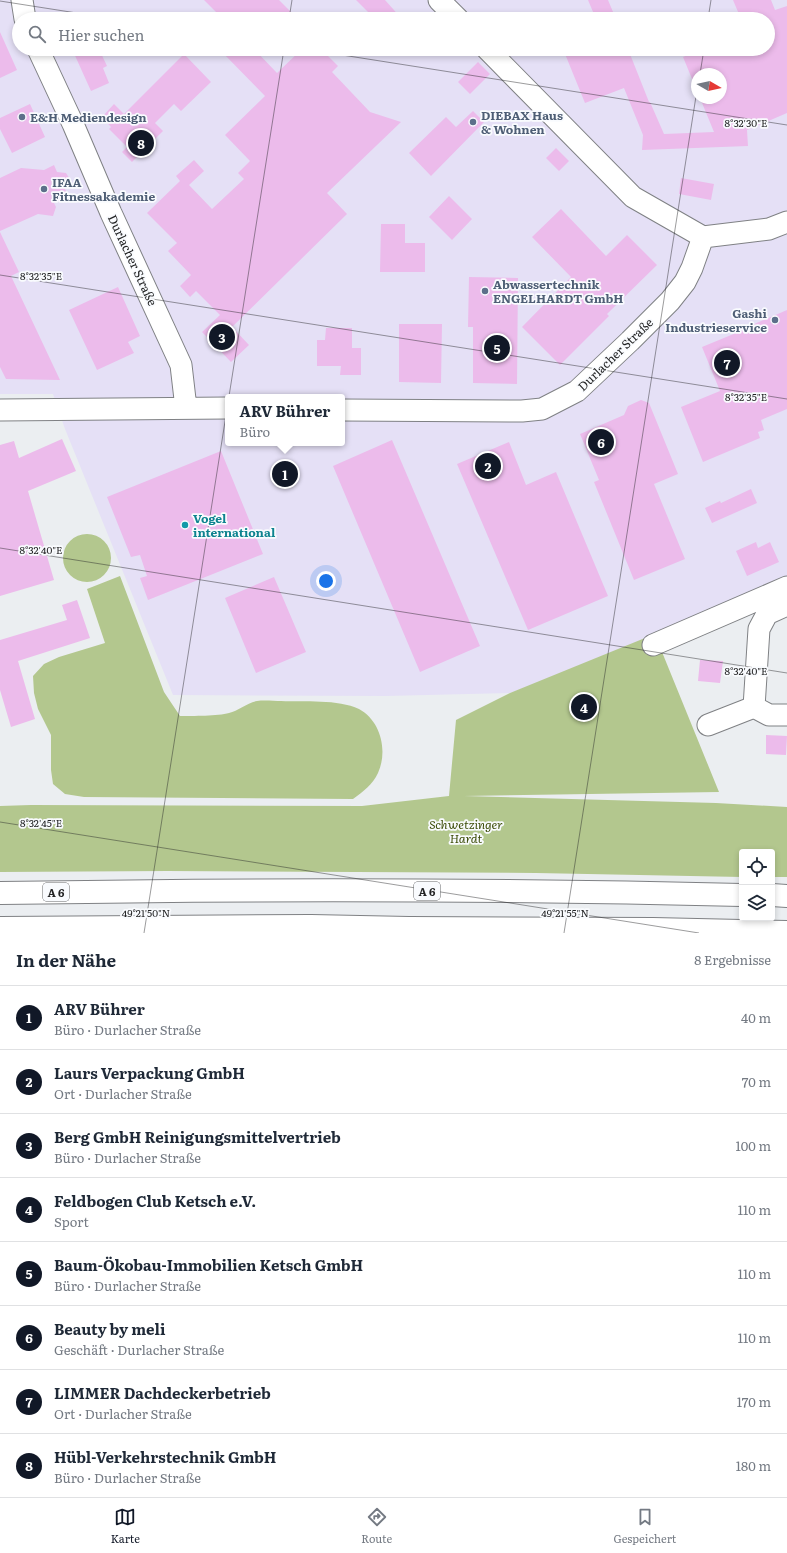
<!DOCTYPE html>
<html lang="de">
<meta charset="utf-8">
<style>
body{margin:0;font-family:Literata,serif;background:#f6f6f7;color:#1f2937}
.controls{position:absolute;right:12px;bottom:12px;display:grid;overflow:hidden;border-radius:4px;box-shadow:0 2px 6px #0003}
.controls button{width:36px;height:36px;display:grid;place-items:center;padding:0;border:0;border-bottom:1px solid #e0e1e3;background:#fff;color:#1f2937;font:20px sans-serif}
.compass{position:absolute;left:691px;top:68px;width:36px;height:36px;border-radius:50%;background:#fff;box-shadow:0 2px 6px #0003;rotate:99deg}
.you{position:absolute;left:326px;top:581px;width:14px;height:14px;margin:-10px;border:3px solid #fff;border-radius:50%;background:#1a73e8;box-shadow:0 0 0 6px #1a73e833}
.badge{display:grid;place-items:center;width:26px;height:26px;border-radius:50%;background:#111827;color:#fff;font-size:13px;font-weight:700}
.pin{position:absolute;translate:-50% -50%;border:2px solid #fff;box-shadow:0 1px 4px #0006}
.popup{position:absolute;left:225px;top:394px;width:120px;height:52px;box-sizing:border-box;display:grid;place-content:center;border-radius:4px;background:#fff;filter:drop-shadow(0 1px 3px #0005);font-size:13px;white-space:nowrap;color:#747a83}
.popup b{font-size:15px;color:#1f2937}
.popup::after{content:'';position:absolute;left:50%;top:100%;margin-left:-8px;border:8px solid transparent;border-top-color:#fff}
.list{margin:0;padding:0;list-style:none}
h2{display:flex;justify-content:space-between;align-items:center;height:52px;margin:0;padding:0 16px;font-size:17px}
h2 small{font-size:13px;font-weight:400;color:#747a83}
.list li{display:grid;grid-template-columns:26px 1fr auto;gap:12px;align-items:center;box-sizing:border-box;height:64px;padding:0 16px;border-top:1px solid #e0e1e3}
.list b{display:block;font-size:15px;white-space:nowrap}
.list p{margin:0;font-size:13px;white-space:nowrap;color:#747a83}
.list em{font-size:13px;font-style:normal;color:#747a83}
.icon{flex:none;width:22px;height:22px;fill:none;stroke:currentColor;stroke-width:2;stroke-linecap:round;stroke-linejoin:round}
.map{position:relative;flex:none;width:787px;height:933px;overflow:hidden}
.search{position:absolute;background:#fff;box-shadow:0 2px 6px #0003;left:12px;right:12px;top:12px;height:44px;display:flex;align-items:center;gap:10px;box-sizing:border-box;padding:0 14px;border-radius:22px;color:#747a83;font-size:15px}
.sheet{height:564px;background:#fff}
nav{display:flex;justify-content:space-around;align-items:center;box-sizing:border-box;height:56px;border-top:1px solid #e0e1e3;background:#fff;font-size:11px;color:#747a83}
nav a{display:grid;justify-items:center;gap:2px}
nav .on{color:#111827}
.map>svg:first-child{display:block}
.commercial{fill:#e5e0f6;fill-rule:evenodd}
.green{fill:#b3c78e}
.building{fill:#ecbbeb}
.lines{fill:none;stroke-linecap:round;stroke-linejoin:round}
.minor-casing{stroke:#7f8184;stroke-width:23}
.highway-casing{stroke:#7f8184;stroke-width:24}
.minor{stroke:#fff;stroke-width:21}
.highway{stroke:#fff;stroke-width:22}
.ticks{fill:none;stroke:#232425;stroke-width:1;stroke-opacity:0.45}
.service-dot{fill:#5c6f8a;stroke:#f9fbfe;stroke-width:1.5}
.culture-dot{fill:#0f9aa8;stroke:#f9fbfe;stroke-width:1.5}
.labels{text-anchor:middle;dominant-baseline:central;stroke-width:3.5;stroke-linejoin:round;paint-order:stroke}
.shield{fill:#f9fbfe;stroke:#636466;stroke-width:1}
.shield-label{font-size:11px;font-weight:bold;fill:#232425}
.service-label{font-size:12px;font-weight:bold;fill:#4e5e75;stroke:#f9fbfe;text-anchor:start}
.street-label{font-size:12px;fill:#232425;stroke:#f9fbfe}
.culture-label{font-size:12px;font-weight:bold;fill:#0d838f;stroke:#f9fbfe;text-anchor:start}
.park-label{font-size:12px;font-style:italic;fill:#3c4d08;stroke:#f9fbfe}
.ticks-label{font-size:10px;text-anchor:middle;fill:#232425;stroke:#f9fbfe;stroke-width:3.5;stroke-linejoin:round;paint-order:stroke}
</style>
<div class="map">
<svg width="787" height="933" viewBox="0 0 787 933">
<rect width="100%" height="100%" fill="#ebeef1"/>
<path class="commercial" d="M 0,0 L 787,0 L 787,586 L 635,649 L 510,693 L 386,696 L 173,695 L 65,429 L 53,394 L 0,394 ZM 19,19 L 768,19 L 768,49 L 19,49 ZM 697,74 L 721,74 L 721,98 L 697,98 ZM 228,397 L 342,397 L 342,443 L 228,443 Z"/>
<path class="green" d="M63 558a24 24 0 1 1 48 0a24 24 0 1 1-48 0Z
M 120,576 L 164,692 L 180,716 C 193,716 218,716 229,713 C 238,711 247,703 257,701 C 264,700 274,701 281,701 C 304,702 338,699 359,709 C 381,721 388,751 378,773 C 373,784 363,792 353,799 L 84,797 L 65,794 L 53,784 L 51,770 L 51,735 L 38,709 L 34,693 L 33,676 L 44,664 L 59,657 L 105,643 L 87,589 Z
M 645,638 L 662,652 L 719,792 L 464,796 L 716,803 L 787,807 L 787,877 L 772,877 L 772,852 L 742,852 L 742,877 L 536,873 L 167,871 L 0,872 L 0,806 L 31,805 L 362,806 L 449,796 L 456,720 L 510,693 Z"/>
<path class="building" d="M 204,0 L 279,0 L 298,19 L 223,19 Z
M 356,0 L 385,0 L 402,19 L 375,19 Z
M 588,0 L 608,0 L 616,19 L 596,19 Z
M 733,0 L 771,0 L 775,10 L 787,6 L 787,113 L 747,130 L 748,146 L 642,150 L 643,135 L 624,88 L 585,103 L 563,49 L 628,49 L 649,102 L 650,102 L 664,134 L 714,132 L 700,98 L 721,98 L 721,74 L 697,74 L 697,91 L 683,57 L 702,49 L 768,49 L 768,19 L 741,19 Z
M 0,32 L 17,70 L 0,78 Z
M 72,49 L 99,49 L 107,66 L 103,68 L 109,83 L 91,91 Z
M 219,49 L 254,49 L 277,73 L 302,49 L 321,49 L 338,66 L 332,72 L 370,112 L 401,122 L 327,193 L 347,214 L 232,327 L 249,345 L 231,362 L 202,332 L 220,315 L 196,291 L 190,297 L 180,286 L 191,275 L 168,251 L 177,243 L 147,213 L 180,181 L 176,176 L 194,160 L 204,171 L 189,185 L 212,209 L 244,179 L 238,173 L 250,161 L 225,135 L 265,96 Z
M 184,54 L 211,82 L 181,111 L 174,104 L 155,123 L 163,131 L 132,162 L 122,152 L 127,147 L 109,129 L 111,127 L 102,117 L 114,104 L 124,114 Z
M 478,62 L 490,74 L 470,94 L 458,82 Z
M 30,104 L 45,137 L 12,153 L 0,129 L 0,118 Z
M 473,111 L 484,122 L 431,176 L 409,153 L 446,117 L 456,127 Z
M 556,148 L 569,161 L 559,171 L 546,158 Z
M 54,165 L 57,172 L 66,173 L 71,181 L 65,189 L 68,196 L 54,203 L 56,207 L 53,216 L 38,214 L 0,231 L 0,178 L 21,168 L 44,170 Z
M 681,178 L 714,184 L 711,200 L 679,194 Z
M 449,196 L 472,219 L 452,240 L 429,217 Z
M 561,209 L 606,256 L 627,235 L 657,265 L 607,314 L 609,316 L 560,365 L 522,327 L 571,277 L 532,237 Z
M 381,224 L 405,224 L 405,243 L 425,243 L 425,272 L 380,272 Z
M 0,232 L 19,272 L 11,276 L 60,380 L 6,379 L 0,367 Z
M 469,277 L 518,278 L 517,384 L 473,383 L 473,327 L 468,327 Z
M 118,287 L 140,336 L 128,342 L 134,353 L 97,370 L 69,310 Z
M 787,310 L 787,409 L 761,420 L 764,430 L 758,432 L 760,438 L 703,462 L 681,407 L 720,391 L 702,347 L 753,326 L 752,325 Z
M 399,324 L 442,324 L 441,383 L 399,382 Z
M 326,328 L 352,328 L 352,348 L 361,348 L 361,375 L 340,375 L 341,366 L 317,366 L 317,340 L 325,340 Z
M 641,400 L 649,403 L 678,474 L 654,484 L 685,559 L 634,580 L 594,482 L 599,480 L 580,434 L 624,415 L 628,406 Z
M 62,439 L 76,471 L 28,491 L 54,580 L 0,596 L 0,445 L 14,441 L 19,458 Z
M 392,440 L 480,646 L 420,672 L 333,466 Z
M 509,442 L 526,485 L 556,472 L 608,596 L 528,630 L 457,464 Z
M 221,451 L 263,554 L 148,600 L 140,578 L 147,576 L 140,555 L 131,557 L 107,497 Z
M 751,489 L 757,503 L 712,523 L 705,508 L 720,501 L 721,503 Z
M 756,542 L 758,548 L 770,542 L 779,562 L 747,576 L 736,551 Z
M 274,577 L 306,652 L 256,673 L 225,598 Z
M 77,600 L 90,638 L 18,661 L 35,719 L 11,727 L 0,690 L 0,640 L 67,620 L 62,605 Z
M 700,660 L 723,661 L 720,683 L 698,681 Z
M 766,735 L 787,736 L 786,755 L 766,754 Z"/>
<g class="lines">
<g class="minor-casing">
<path id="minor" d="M 22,0 L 25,19
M 439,0 L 458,19
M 38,49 L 73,124 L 111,213 L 181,365 L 186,408
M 487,49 L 633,197 L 703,237 L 769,229 L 787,222
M 0,410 L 228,408
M 342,410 L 522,411 L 542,409 L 577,391 L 630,341 L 670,301 L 685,282 L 692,268 L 703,237
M 787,605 L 767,614 L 759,629 L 754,707 L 769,715 L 787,715
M 653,645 L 787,587
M 708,725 L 754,707"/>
</g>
<g class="highway-casing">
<path id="highway" d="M 0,893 C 247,889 495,889 742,895
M 772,895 L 787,896
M 0,928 L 311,926 L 409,928 L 653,929 L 787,932"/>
</g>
<use href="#minor" class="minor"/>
<use href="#highway" class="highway"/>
</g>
<path class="ticks" d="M 0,1 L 115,19M 289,19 L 292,0M 708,19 L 711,0M 304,49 L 787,125M 700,74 L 704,49M 0,275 L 787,399M 0,548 L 787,673M 0,822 L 699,933M 144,933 L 284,49M 564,933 L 697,90"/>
<g class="service-dot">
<circle cx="22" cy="117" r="4"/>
<circle cx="473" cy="122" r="4"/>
<circle cx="44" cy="189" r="4"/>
<circle cx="485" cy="291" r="4"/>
<circle cx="775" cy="320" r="4"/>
</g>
<circle class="culture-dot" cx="185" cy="525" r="4"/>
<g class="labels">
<g class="shield">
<rect x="414" y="882" width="26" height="18" rx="3"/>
<rect x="43" y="883" width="26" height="18" rx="3"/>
</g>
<g class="shield-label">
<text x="427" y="891">A 6</text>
<text x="56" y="892">A 6</text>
</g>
<g class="service-label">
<text x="481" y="115">DIEBAX Haus<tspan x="481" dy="14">&amp; Wohnen</tspan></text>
<text x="30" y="117">E&amp;H Mediendesign</text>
<text x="52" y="182">IFAA<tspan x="52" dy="14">Fitnessakademie</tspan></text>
<text x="493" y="284">Abwassertechnik<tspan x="493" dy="14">ENGELHARDT GmbH</tspan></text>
<text x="767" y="313" text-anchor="end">Gashi<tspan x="767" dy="14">Industrieservice</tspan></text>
</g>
<g class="street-label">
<text transform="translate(133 260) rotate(65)">Durlacher Straße</text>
<text transform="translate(615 354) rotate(-44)">Durlacher Straße</text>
</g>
<g class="culture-label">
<text x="193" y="518">Vogel<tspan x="193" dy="14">international</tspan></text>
</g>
<g class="park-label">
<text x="466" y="824">Schwetzinger<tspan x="466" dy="14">Hardt</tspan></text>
</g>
</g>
<g class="ticks-label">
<text x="746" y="127">8°32'30"E</text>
<text x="41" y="280">8°32'35"E</text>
<text x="746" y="401">8°32'35"E</text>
<text x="41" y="554">8°32'40"E</text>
<text x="746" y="675">8°32'40"E</text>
<text x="41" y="827">8°32'45"E</text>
<text x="146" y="917">49°21'50"N</text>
<text x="565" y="917">49°21'55"N</text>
</g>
</svg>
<div class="controls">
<button><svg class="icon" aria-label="locate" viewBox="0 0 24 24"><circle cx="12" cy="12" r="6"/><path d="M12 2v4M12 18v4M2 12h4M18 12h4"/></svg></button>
<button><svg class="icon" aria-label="layers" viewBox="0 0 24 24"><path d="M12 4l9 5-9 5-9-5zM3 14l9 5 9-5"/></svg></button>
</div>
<svg class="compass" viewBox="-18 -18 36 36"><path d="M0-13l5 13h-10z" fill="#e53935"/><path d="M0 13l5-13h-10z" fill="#747a83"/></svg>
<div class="you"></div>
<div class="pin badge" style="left:285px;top:474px">1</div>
<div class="popup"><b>ARV Bührer</b>Büro</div>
<div class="pin badge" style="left:488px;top:466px">2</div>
<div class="pin badge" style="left:222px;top:337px">3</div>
<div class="pin badge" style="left:584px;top:707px">4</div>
<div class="pin badge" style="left:497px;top:348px">5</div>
<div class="pin badge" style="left:601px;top:442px">6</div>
<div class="pin badge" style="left:727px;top:363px">7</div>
<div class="pin badge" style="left:141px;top:143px">8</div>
<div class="search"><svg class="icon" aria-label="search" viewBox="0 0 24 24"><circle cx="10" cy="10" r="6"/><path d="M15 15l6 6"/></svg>Hier suchen</div>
</div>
<section class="sheet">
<h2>In der Nähe<small>8 Ergebnisse</small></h2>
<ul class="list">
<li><span class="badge">1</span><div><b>ARV Bührer</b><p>Büro · Durlacher Straße</p></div><em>40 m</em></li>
<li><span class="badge">2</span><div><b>Laurs Verpackung GmbH</b><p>Ort · Durlacher Straße</p></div><em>70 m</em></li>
<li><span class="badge">3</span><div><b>Berg GmbH Reinigungsmittelvertrieb</b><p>Büro · Durlacher Straße</p></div><em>100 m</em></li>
<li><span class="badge">4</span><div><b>Feldbogen Club Ketsch e.V.</b><p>Sport</p></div><em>110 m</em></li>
<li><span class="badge">5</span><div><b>Baum-Ökobau-Immobilien Ketsch GmbH</b><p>Büro · Durlacher Straße</p></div><em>110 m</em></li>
<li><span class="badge">6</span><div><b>Beauty by meli</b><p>Geschäft · Durlacher Straße</p></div><em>110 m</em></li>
<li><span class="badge">7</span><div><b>LIMMER Dachdeckerbetrieb</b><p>Ort · Durlacher Straße</p></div><em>170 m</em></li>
<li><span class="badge">8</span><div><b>Hübl-Verkehrstechnik GmbH</b><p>Büro · Durlacher Straße</p></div><em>180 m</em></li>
</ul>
</section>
<nav>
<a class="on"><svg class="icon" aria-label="map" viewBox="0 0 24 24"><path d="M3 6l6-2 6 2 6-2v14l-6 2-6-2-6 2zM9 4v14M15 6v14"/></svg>Karte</a>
<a><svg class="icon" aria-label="directions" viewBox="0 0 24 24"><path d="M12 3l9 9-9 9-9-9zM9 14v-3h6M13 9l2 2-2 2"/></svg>Route</a>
<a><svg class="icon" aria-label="saved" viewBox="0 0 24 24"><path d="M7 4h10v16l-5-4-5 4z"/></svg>Gespeichert</a>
</nav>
